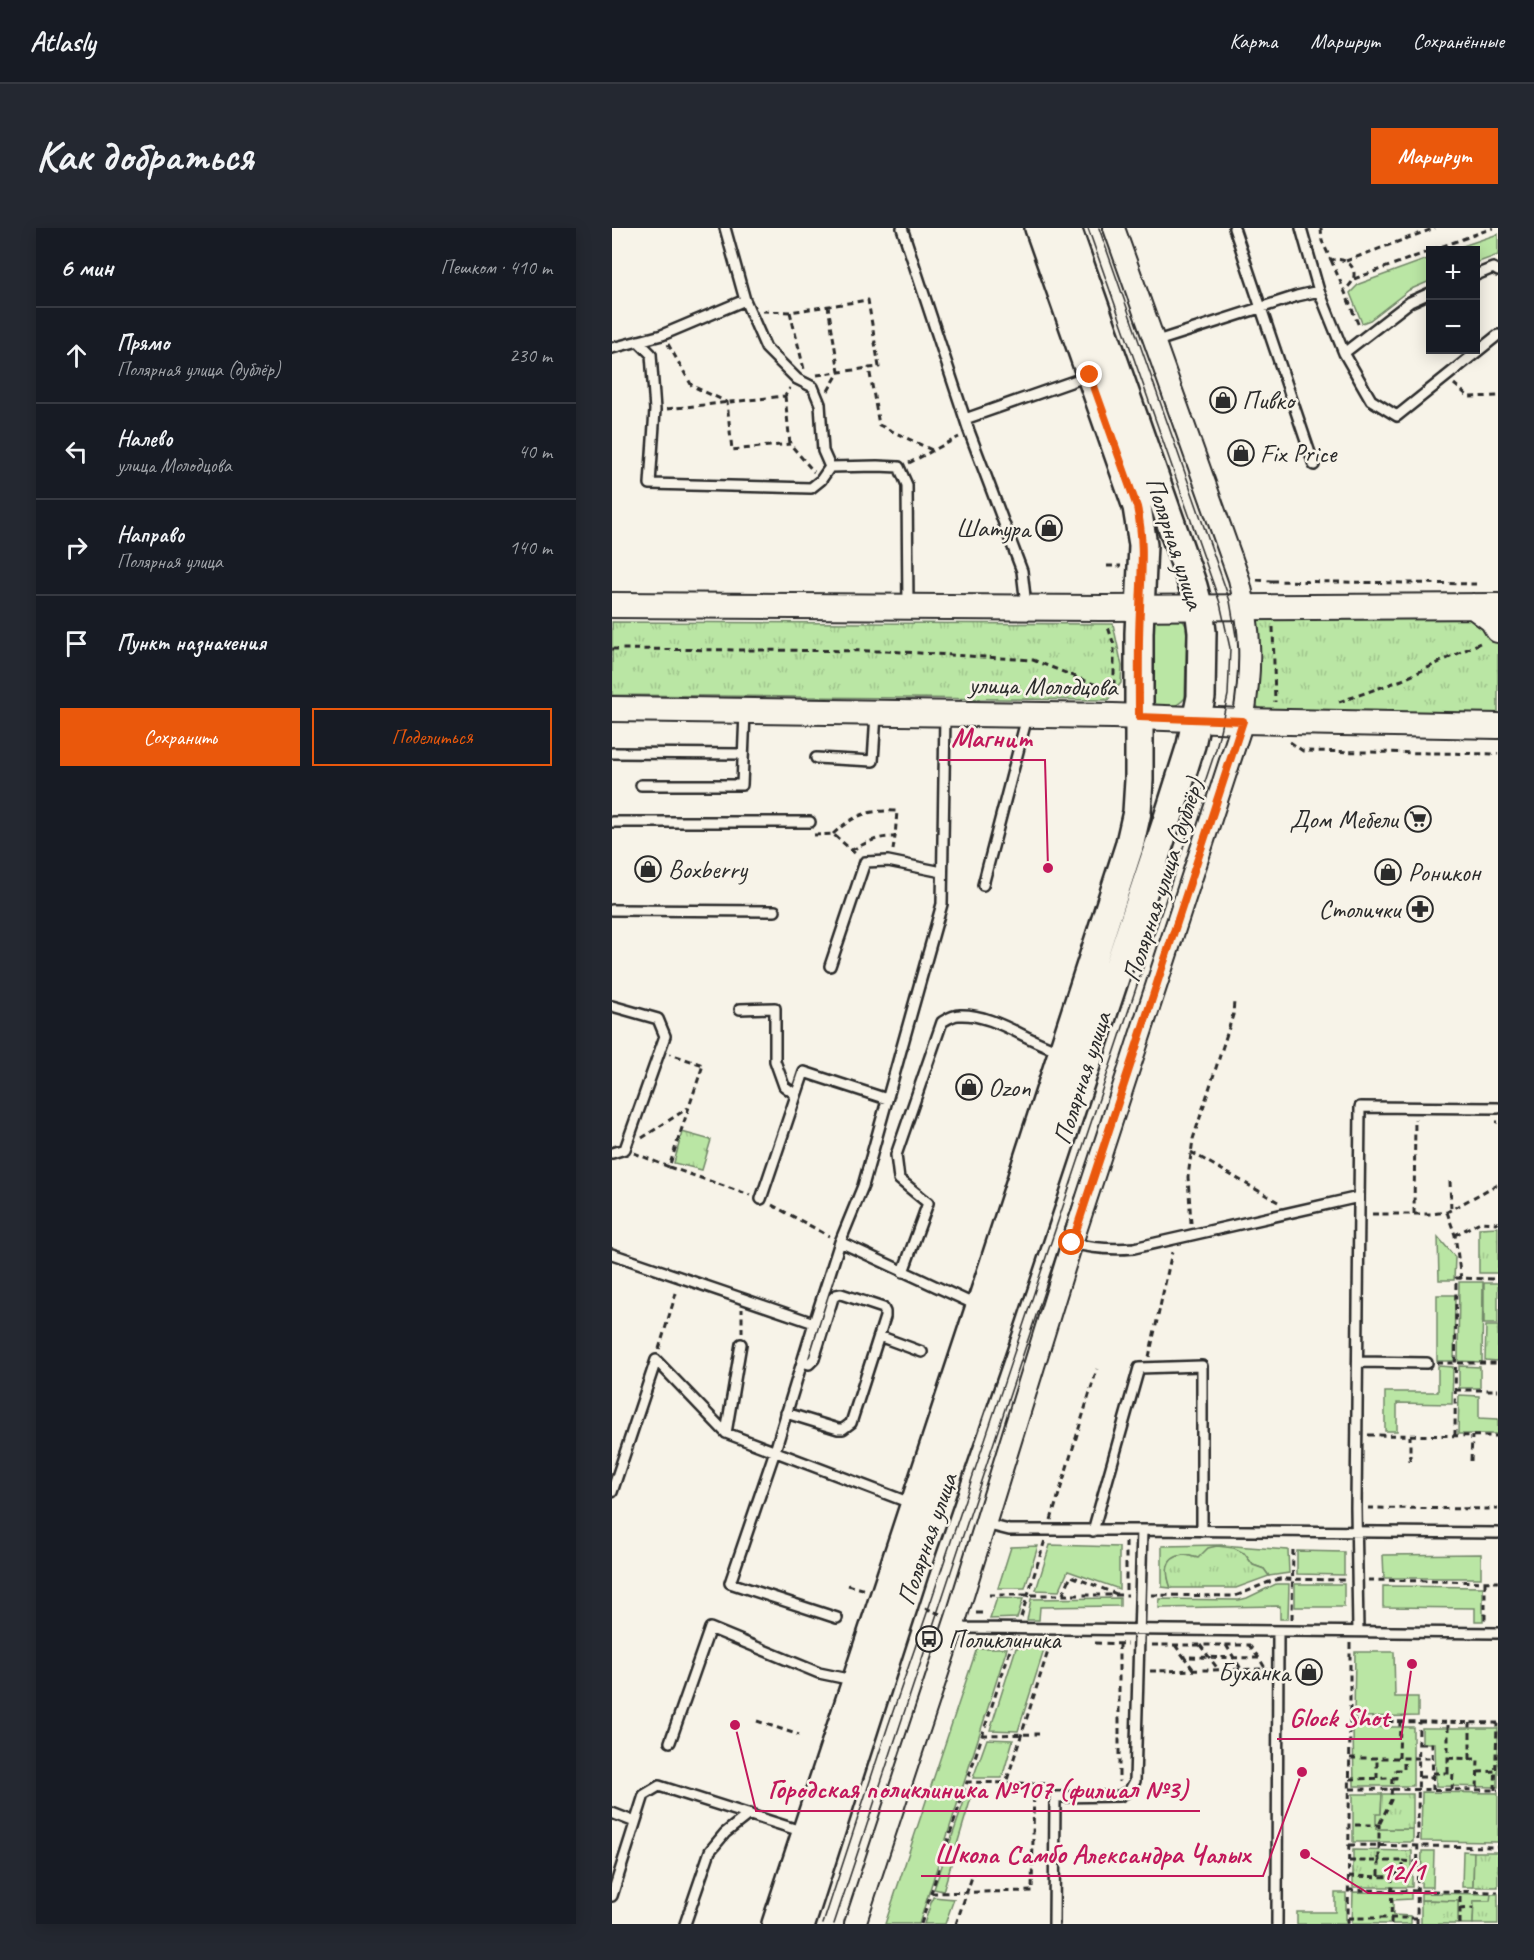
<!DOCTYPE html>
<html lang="ru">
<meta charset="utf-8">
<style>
body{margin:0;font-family:Caveat,sans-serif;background:#242831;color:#f1f3f6}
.controls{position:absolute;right:18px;top:18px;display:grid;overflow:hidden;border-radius:0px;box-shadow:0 3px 15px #0003}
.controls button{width:54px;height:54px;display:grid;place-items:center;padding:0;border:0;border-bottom:2px solid #363941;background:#171b24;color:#f1f3f6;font:30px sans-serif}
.stop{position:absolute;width:18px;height:18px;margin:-14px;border:4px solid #ea580c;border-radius:50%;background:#fff}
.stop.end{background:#ea580c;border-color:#fff;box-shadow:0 2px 6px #0008}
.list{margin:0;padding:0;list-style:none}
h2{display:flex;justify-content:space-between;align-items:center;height:78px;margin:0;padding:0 24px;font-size:26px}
h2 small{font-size:20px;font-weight:400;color:#9ea1a6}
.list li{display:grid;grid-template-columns:39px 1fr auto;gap:18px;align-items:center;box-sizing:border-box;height:96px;padding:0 24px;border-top:2px solid #363941}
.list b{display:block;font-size:22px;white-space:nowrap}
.list p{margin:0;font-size:20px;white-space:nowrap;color:#9ea1a6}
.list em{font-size:20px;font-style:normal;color:#9ea1a6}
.actions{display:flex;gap:12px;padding:18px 24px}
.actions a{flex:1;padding:14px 0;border:2px solid #ea580c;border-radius:0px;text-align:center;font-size:21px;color:#ea580c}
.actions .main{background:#ea580c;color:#fff}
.icon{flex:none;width:33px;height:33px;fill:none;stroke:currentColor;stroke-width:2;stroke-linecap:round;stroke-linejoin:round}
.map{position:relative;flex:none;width:886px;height:1696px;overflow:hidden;border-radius:0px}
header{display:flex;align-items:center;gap:36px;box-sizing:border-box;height:84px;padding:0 30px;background:#171b24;border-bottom:2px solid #363941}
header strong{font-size:28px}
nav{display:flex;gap:33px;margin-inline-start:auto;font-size:21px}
.intro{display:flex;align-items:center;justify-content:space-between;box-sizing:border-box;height:144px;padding:0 36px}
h1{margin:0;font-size:42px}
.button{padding:15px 27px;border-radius:0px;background:#ea580c;color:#fff;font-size:21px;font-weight:700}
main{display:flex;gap:36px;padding:0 36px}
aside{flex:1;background:#171b24;border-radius:0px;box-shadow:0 3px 15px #0003}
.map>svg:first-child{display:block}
.grass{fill:#bae6a4;stroke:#728868;stroke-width:1.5}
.park{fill:url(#park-tufts);stroke:#728868;stroke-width:1.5}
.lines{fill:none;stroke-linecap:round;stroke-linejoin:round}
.service-casing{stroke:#2b2b2b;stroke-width:14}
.minor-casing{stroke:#2b2b2b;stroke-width:24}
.tertiary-casing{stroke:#2b2b2b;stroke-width:28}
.secondary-casing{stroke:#2b2b2b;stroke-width:32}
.path{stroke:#2b2b2b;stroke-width:3;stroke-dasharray:6 4.5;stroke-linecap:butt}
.service{stroke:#f7f3e8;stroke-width:9}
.minor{stroke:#f7f3e8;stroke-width:20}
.tertiary{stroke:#f7f3e8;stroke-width:24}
.secondary{stroke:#f7f3e8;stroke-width:27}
.tram{stroke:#2b2b2b;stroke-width:1.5}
.route{stroke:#ea580c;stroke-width:8}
.labels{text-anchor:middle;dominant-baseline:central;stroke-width:5;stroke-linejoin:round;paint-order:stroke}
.poi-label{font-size:26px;fill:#2b2b2b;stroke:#f7f3e8;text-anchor:start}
.street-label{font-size:26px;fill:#2b2b2b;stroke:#f7f3e8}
.leader{fill:none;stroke:#c2185b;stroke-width:2}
.callout-dot{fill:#c2185b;stroke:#f7f3e8;stroke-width:2}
.callout-label{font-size:27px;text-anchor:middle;font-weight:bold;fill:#c2185b;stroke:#f7f3e8;stroke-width:5;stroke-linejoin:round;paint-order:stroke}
</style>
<header>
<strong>Atlasly</strong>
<nav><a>Карта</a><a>Маршрут</a><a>Сохранённые</a></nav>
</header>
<div class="intro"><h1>Как добраться</h1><a class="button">Маршрут</a></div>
<main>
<aside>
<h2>6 мин<small>Пешком · 410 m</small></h2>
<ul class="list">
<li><svg class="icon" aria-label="ahead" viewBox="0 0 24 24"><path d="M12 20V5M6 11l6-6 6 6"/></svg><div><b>Прямо</b><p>Полярная улица (дублёр)</p></div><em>230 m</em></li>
<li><svg class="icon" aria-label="left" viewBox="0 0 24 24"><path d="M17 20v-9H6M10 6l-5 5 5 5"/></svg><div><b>Налево</b><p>улица Молодцова</p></div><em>40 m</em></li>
<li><svg class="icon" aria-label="right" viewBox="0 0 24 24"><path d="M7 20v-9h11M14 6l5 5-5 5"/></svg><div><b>Направо</b><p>Полярная улица</p></div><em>140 m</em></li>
<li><svg class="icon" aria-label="arrive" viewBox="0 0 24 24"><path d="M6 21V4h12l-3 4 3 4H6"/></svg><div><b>Пункт назначения</b></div></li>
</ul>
<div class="actions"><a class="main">Сохранить</a><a>Поделиться</a></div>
</aside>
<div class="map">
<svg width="886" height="1696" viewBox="0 0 886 1696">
<defs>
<pattern id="park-tufts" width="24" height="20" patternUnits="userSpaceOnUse" patternTransform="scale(1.5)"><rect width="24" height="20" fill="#bae6a4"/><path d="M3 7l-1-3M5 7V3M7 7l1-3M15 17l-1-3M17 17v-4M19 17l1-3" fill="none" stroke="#a0c58d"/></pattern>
</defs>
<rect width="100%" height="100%" fill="#f7f3e8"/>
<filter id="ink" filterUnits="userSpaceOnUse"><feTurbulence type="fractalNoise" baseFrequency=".0167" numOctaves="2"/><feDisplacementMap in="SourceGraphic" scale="12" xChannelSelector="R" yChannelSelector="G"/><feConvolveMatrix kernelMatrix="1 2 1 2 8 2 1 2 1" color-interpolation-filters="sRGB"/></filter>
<g filter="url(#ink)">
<path class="grass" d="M 886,6 L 886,27 L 864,35 L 864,22 L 839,22 Z
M 818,30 L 818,53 L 797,62 L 758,92 L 750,95 L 738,65 L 747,56 Z
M 549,389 L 570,391 L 575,399 L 573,470 C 564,481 550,482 539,473 L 539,394 Z
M 826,1009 L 843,1029 L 842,1052 L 827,1052 Z
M 847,1054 L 871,1054 L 870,1134 L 846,1133 Z
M 872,1055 L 886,1055 L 886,1096 L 872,1096 Z
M 825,1067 L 843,1067 L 842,1133 L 825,1133 Z
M 826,1138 L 841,1139 L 840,1176 L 785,1175 L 785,1203 L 773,1203 L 773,1164 L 826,1164 Z
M 847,1138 L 868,1139 L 868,1160 L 847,1160 Z
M 847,1167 L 867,1168 L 867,1190 L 886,1191 L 886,1206 L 846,1206 Z
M 438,1317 L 507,1319 L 507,1361 L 456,1343 L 447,1363 L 424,1362 Z
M 609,1317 L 676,1322 L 677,1345 L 657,1348 L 652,1341 L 641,1337 L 632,1325 C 618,1327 604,1329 590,1330 C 583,1330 577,1327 571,1327 C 552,1330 554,1347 559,1360 L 550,1359 L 550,1318 Z
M 426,1318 L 413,1360 L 386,1360 L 399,1319 Z
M 685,1323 L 732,1324 L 732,1347 L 685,1346 Z
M 869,1326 L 869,1350 L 772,1350 L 771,1327 Z
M 664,1356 L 677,1356 L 676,1391 L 668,1391 L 668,1378 L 547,1380 L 548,1371 L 627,1372 L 635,1370 Z
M 683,1356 L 732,1356 L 732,1379 L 683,1379 Z
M 771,1358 L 871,1359 L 871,1393 L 863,1393 L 863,1380 L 771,1379 Z
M 385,1370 L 411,1371 L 405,1390 L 378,1391 Z
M 508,1370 L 508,1378 L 428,1379 L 427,1392 L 415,1392 L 419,1371 Z
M 433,1419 L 406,1503 L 378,1502 L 404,1420 Z
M 365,1420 L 395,1420 L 307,1696 L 273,1696 Z
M 743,1424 L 782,1424 L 783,1469 L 806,1469 L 806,1488 L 742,1489 Z
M 741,1499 L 801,1499 L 801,1558 L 742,1558 Z
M 810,1500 L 886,1500 L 886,1559 L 824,1558 L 823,1515 L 810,1515 Z
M 375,1511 L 401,1512 L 390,1550 L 361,1550 Z
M 357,1559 L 362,1560 L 331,1663 L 322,1661 Z
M 810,1564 L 886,1565 L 886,1614 L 809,1613 Z
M 741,1566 L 770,1566 L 769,1586 L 764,1601 L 801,1601 L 801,1614 L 741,1614 Z
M 810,1623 L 822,1623 L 821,1659 L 809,1659 Z
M 851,1623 L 862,1624 L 861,1659 L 850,1659 Z
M 741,1664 L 799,1665 L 799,1671 L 781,1672 L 781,1687 L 799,1688 L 799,1696 L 740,1696 Z
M 723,1665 L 734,1665 L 734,1696 L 685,1696 L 685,1684 L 723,1684 Z
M 809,1665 L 879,1666 L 879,1673 L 862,1673 L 861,1696 L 846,1696 L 846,1673 L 809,1672 Z
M 321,1669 L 342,1671 L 333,1696 L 312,1696 Z"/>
<path class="park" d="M 650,390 L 886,390 L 886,485 L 701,483 L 648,481 L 644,477 L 642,471 L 645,397 L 646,393 Z
M 0,394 L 501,396 L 510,438 L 509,455 L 496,472 L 0,467 Z
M 70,904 L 99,912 L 90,942 L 62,935 Z
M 886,999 L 886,1045 L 867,1045 L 867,1000 Z
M 874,1098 L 886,1098 L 886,1133 L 873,1132 Z
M 605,1318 L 622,1320 L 632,1325 L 641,1337 L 652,1341 L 657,1348 L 624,1360 L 559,1360 C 554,1346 551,1330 571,1327 C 575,1327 582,1329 586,1330 L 596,1320 Z
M 770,1566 L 801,1566 L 801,1601 L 764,1601 L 764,1586 L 769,1586 Z
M 741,1622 L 800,1623 L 800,1659 L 741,1659 Z
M 862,1624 L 886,1624 L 886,1659 L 861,1659 Z
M 879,1666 L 886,1666 L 886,1696 L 861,1696 L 862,1673 L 878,1673 Z
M 809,1672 L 846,1673 L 846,1696 L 809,1696 Z"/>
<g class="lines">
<g class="service-casing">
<path id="service" d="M 113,0 L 133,72 L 154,120 L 185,151 L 201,159 L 208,176 L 211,223 L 218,239
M 290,0 L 357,203 L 410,343 L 414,377
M 622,0 L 702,237
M 689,0 L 707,63
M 864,47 L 881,40 L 886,43
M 818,65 L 798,74 L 732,125 L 759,172 L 785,188 L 886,107
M 26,113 L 39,126 L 43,182 L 38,256 L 199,260 L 209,252 L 218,239
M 542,114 L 685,68 L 707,63 L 732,125
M 0,120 L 50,107 L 133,72
M 353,191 L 476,148
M 218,239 L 265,238 L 287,239 L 295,257 L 296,379
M 0,525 L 131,526
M 204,530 L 261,533 L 264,486
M 29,557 L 130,557 L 133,485
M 0,594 L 198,594
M 371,657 L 415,489
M 0,682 L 163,683
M 218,738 L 253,634 L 276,633 L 330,644
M 0,778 L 46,791 L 53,808 L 13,921 L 0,925
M 128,781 L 163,780 L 163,833 L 172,858 L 184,867
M 149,971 L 192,844 L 275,871
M 228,1014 L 366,1078
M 460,1015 C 482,1021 500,1022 522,1020 L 747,969
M 0,1026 L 202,1095
M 291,1044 L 316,975 L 287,951 L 284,927 L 330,794 C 335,791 341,787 347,787 C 381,785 416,814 449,823
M 267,1108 L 310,1124
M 746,1134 L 815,1135
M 174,1185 L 226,1201 L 231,1201 L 239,1195 L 273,1089 L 273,1084 L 271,1080 L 229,1066 L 224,1067 L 221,1070 L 202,1131 L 197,1136 L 190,1134
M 114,1205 L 129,1116
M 0,1264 L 44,1132 L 114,1205 L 301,1276
M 373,1296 L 397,1302 L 530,1302
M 481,1303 L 527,1140 L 590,1138 L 590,1303
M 225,1390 L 118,1355 L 163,1223 L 202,1095 L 228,1014 L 251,958 L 330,676 L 333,487
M 341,1396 L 353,1400 L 886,1405
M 746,1403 L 744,1280 L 748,879 L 886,880
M 58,1514 L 98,1400 L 207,1445 L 231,1450 L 241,1455
M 0,1585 L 23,1594
M 0,1668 L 32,1567 L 47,1558 L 192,1604
M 73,1696 L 98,1623 L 113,1605 L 137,1586
M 442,1696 L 443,1569 L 508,1568 L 518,1562 L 523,1553 L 530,1302 L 886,1305
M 665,1696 L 666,1403"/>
</g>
<g class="minor-casing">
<path id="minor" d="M 243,1696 L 345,1387 L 460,1015 L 631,493 C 640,441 640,403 627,351 L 502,0"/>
</g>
<g class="tertiary-casing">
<path id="tertiary" d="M 0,377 L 492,380 L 886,378
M 861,378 L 880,392 L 886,402
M 0,481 L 501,488 L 631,493 L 886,498"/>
</g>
<g class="secondary-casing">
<path id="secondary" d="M 164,1696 C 283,1337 402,979 517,619 L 525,584 L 527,552 L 527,405 L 531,317 L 525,279 L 427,0
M 189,1696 L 303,1342 L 391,1087 L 555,593 L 579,517 L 589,469 L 590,404 L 587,380 L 581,358 L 455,0"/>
</g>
<path class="path" d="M 709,0 L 710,13 L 719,32 C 741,27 751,50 732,62 L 747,98
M 820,22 L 881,0
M 719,32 L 732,62
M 734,33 L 823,0
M 742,51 L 818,23
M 151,83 L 178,84 L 256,72 L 267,139 L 257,140 L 267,197 L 322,223
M 178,84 L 192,141
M 56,116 L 80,158 L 115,174 L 120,222 L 178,216
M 205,147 L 257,140
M 842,156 L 857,169 L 886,168
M 216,163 L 227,144 L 216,78
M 173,168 L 178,216 L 202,244
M 55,181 L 173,168 L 178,160
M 297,235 L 347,209
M 495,338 L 509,338
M 645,352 L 659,353 L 659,359
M 659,353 L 864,356
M 661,399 L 663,474
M 0,421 L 274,423 L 421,432 L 502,464 L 502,417 L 496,399
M 727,474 L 790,452 L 870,414
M 678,514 L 691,523 L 886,526
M 221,606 C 243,586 256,582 285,583 L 283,609 C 266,608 254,615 240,622
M 202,607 L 221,606 L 245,627
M 281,622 L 283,609
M 884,894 L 886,894
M 30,910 L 76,880
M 579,924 L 666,974
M 22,925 L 57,939 L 91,837 L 58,826
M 57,939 L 138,967
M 838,953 L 839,982
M 160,977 L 217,1008
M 835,984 L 843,1007 L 849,1051
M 760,986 L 819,986 L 835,984 L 886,956
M 802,986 L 803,891
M 579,995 L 576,949 L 581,911 L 621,787 L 622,773
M 843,1007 L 868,994 L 886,995
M 130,1105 L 130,1081
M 47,1121 L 65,1062
M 537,1129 L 560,1024
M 825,1135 L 886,1135
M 843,1162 L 886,1162
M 756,1207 L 886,1208
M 843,1208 L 844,1050 L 886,1051
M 798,1233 L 798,1208
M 859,1233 L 860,1208
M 756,1280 L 886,1281
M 439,1292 L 485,1141
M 514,1314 L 514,1362
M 756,1352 L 886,1354
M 873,1354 L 873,1394
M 236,1357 L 254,1362
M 451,1366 L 459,1348 L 507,1367
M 377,1367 L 516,1367
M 540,1367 L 623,1368 C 639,1363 652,1354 668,1351 L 734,1352
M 313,1380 L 328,1386
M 364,1385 L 371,1385
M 409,1389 L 433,1312
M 680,1391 L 681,1318
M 401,1413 L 355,1554 L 442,1556
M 483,1415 L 515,1416
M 738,1415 L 738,1493 L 886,1495
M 507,1416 L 507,1554
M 361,1417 L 407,1415
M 540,1417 L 638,1417
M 563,1417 L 572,1429
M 588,1417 L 606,1441
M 614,1417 L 629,1441
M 637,1417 L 647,1430
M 581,1441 L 572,1429 L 647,1430 L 653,1440
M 538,1443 L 655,1441
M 145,1493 L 187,1507
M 370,1507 L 427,1506
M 808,1516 L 820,1516 L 821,1562
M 738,1530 L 821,1530
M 787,1530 L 788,1494
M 836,1530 L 866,1531 L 865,1562
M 858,1531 L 858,1495
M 866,1544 L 883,1543
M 821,1545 L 841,1545 L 840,1562
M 836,1545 L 836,1494
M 807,1549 L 821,1549
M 765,1550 L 765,1530
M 780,1550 L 784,1550 L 784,1542 L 792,1542 L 792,1530
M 738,1551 L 780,1550 L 779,1572 L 767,1597
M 738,1561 L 886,1562
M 883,1562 L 885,1495
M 386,1570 L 394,1555 L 439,1414
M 737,1617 L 886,1619
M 737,1633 L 767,1633 L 767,1597 L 737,1597
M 791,1633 L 805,1634
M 737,1648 L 780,1649 L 779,1696
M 767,1648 L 767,1633 L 791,1633 L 791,1641 L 780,1649
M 736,1662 L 886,1664
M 319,1665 L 420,1663 L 422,1556
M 848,1681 L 861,1680
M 736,1690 L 805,1690
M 309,1696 L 355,1554
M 344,1696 L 361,1646
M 736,1696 L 738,1493
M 805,1696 L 807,1494
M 848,1696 L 848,1663"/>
<use href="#service" class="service"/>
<use href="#minor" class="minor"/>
<use href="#tertiary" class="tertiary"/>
<use href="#secondary" class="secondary"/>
<path class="tram" d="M 487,0 L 618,373 L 624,408
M 211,1696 L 276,1498 L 316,1382 L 604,521 L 616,467 L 618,420 L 608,375 L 476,0
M 222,1696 L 464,967"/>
</g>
</g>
<g class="lines" filter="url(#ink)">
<path class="route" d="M 460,1015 L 631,493 L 527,489 C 527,453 526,417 528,382 C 529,344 533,317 525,279 L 478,147"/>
</g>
<defs>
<g id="shop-ring" transform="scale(1.35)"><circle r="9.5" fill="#f7f3e8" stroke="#2b2b2b" stroke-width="1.5"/><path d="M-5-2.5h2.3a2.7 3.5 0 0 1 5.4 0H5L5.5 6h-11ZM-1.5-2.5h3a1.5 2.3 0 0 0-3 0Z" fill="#2b2b2b"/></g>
<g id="supermarket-ring" transform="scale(1.35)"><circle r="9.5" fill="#f7f3e8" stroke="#2b2b2b" stroke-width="1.5"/><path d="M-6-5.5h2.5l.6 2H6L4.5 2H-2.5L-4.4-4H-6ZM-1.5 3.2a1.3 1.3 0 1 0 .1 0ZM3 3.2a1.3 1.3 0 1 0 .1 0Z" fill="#2b2b2b"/></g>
<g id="pharmacy-ring" transform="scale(1.35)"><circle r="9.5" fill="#f7f3e8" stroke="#2b2b2b" stroke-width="1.5"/><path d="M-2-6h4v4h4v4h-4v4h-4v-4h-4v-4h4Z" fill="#2b2b2b"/></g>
<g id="bus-ring" transform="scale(1.35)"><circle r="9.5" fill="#f7f3e8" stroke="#2b2b2b" stroke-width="1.5"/><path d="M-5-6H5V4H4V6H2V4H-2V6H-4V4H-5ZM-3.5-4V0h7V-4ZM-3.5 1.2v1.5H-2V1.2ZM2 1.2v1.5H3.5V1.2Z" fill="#2b2b2b"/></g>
</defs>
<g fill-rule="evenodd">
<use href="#shop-ring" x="611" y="172"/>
<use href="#shop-ring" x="629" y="225"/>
<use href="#shop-ring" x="437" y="300"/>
<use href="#supermarket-ring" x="806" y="591"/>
<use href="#shop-ring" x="36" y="641"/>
<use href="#shop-ring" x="776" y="644"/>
<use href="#pharmacy-ring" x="808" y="681"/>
<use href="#shop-ring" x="357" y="859"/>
<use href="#bus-ring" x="317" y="1411"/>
<use href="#shop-ring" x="697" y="1444"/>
</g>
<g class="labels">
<g class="poi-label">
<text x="630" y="172">Пивко</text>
<text x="648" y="225">Fix Price</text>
<text x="418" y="300" text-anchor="end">Шатура</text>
<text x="786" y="591" text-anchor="end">Дом Мебели</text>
<text x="56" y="641">Boxberry</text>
<text x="796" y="644">Роникон</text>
<text x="788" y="681" text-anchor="end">Столички</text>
<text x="376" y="859">Ozon</text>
<text x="336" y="1411">Поликлиника</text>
<text x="678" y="1444" text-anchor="end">Буханка</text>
</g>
<g class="street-label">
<text transform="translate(563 315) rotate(72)">Полярная улица</text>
<text transform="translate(431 458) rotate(1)">улица Молодцова</text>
<text transform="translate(551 652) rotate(-72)">Полярная улица (дублёр)</text>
<text transform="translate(470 850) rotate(-72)">Полярная улица</text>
<text transform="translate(315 1311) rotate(-71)">Полярная улица</text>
</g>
</g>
<path class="leader" d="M436 640L433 532H327M800 1436L789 1511H665M123 1497L144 1583H588M690 1544L651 1648H309M693 1626L756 1665H825"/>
<g class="callout-dot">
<circle cx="436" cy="640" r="6"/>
<circle cx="800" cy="1436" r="6"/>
<circle cx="123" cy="1497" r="6"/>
<circle cx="690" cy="1544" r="6"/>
<circle cx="693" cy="1626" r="6"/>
</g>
<g class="callout-label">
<text x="380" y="519">Магнит</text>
<text x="727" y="1498">Glock Shot</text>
<text x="366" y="1570">Городская поликлиника №107 (филиал №3)</text>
<text x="480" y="1635">Школа Самбо Александра Чалых</text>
<text x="790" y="1652">12/1</text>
</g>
</svg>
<div class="controls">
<button>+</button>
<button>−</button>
</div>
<div class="stop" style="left:460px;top:1015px"></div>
<div class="stop end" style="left:478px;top:147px"></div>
</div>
</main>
